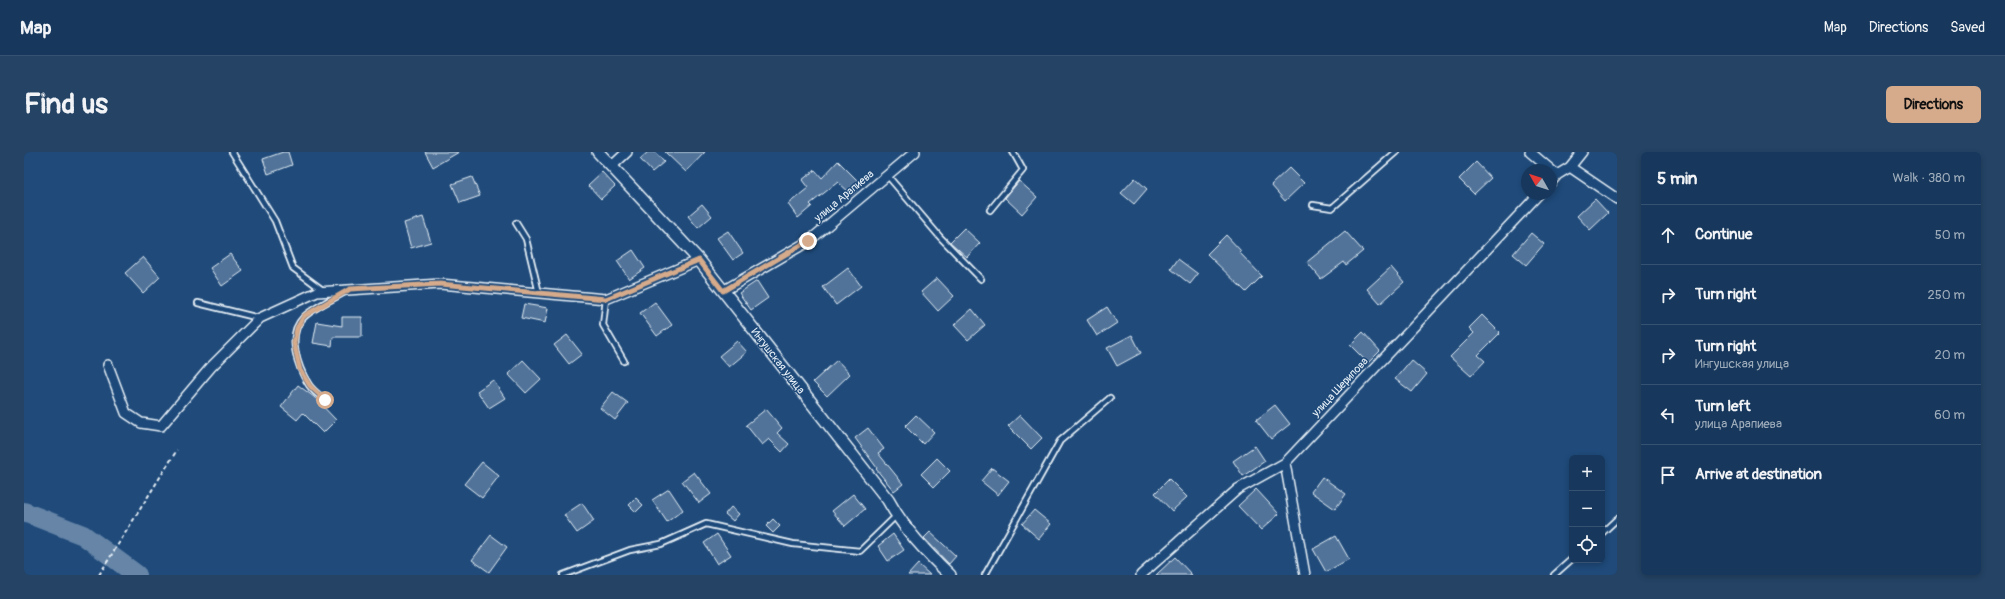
<!DOCTYPE html>
<meta charset="utf-8">
<style>
body{margin:0;font-family:Pangolin,sans-serif;background:#244365;color:#f1f3f6}
.controls{position:absolute;right:12px;bottom:12px;display:grid;overflow:hidden;border-radius:6px;box-shadow:0 2px 6px #0003}
.controls button{width:36px;height:36px;display:grid;place-items:center;padding:0;border:0;border-bottom:1px solid #365272;background:#17385c;color:#f1f3f6;font:20px sans-serif}
.compass{position:absolute;left:1497px;top:12px;width:36px;height:36px;border-radius:50%;background:#17385c;box-shadow:0 2px 6px #0003;rotate:309deg}
.stop{position:absolute;width:12px;height:12px;margin:-9px;border:3px solid #d6ab8b;border-radius:50%;background:#fff}
.stop.end{background:#d6ab8b;border-color:#fff;box-shadow:0 1px 4px #0008}
.list{margin:0;padding:0;list-style:none}
h2{display:flex;justify-content:space-between;align-items:center;height:52px;margin:0;padding:0 16px;font-size:17px}
h2 small{font-size:13px;font-weight:400;color:#9eacbb}
.list li{display:grid;grid-template-columns:26px 1fr auto;gap:12px;align-items:center;box-sizing:border-box;height:60px;padding:0 16px;border-top:1px solid #365272}
.list b{display:block;font-size:15px;white-space:nowrap}
.list p{margin:0;font-size:13px;white-space:nowrap;color:#9eacbb}
.list em{font-size:13px;font-style:normal;color:#9eacbb}
.icon{flex:none;width:22px;height:22px;fill:none;stroke:currentColor;stroke-width:2;stroke-linecap:round;stroke-linejoin:round}
.map{position:relative;flex:none;width:1593px;height:423px;overflow:hidden;border-radius:6px}
header{display:flex;align-items:center;gap:24px;box-sizing:border-box;height:56px;padding:0 20px;background:#17385c;border-bottom:1px solid #365272}
header strong{font-size:19px}
nav{display:flex;gap:22px;margin-inline-start:auto;font-size:14px}
.intro{display:flex;align-items:center;justify-content:space-between;box-sizing:border-box;height:96px;padding:0 24px}
h1{margin:0;font-size:28px}
.button{padding:10px 18px;border-radius:6px;background:#d6ab8b;color:#111;font-size:14px;font-weight:700}
main{display:flex;gap:24px;padding:0 24px}
aside{flex:1;background:#17385c;border-radius:6px;box-shadow:0 2px 6px #0003}
.map>svg:first-child{display:block}
.lines{fill:none;stroke-linecap:round;stroke-linejoin:round}
.river{stroke:#6685a7;stroke-width:20}
.building{fill:#517399;stroke:#e8f1f8}
.service-casing{stroke:#e8f1f8;stroke-width:8}
.minor-casing{stroke:#e8f1f8;stroke-width:12}
.tertiary-casing{stroke:#e8f1f8;stroke-width:14}
.path{stroke:#e8f1f8;stroke-width:2;stroke-dasharray:4 3;stroke-linecap:butt}
.service{stroke:#1f4a7a;stroke-width:4.5}
.minor{stroke:#1f4a7a;stroke-width:9}
.tertiary{stroke:#1f4a7a;stroke-width:11}
.route{stroke:#d6ab8b;stroke-width:5}
.labels{text-anchor:middle;dominant-baseline:central;stroke-width:3;stroke-linejoin:round;paint-order:stroke}
.street-label{font-size:11px;fill:#e8f1f8;stroke:#1f4a7a}
</style>
<header>
<strong>Map</strong>
<nav><a>Map</a><a>Directions</a><a>Saved</a></nav>
</header>
<div class="intro"><h1>Find us</h1><a class="button">Directions</a></div>
<main>
<div class="map">
<svg width="1593" height="423" viewBox="0 0 1593 423">
<rect width="100%" height="100%" fill="#1f4a7a"/>
<filter id="ink" filterUnits="userSpaceOnUse"><feTurbulence type="fractalNoise" baseFrequency=".025" numOctaves="2"/><feDisplacementMap in="SourceGraphic" scale="8" xChannelSelector="R" yChannelSelector="G"/><feConvolveMatrix kernelMatrix="1 2 1 2 8 2 1 2 1" color-interpolation-filters="sRGB"/></filter>
<g filter="url(#ink)">
<g class="lines">
<path class="river" d="M 0,360 L 59,383 L 113,423"/>
</g>
<path class="building" d="M 259,0 L 264,0 L 268,13 L 244,22 L 239,7 Z
M 401,0 L 435,0 L 409,15 Z
M 624,0 L 631,0 L 640,10 L 628,20 L 616,7 Z
M 641,0 L 681,0 L 662,20 Z
M 814,9 L 838,33 L 828,43 L 814,30 L 786,52 L 788,54 L 774,66 L 764,52 L 784,36 L 778,28 L 791,18 L 798,26 Z
M 1452,10 L 1467,26 L 1450,42 L 1435,27 Z
M 1265,16 L 1280,31 L 1261,49 L 1247,33 Z
M 578,20 L 591,34 L 577,47 L 564,33 Z
M 448,25 L 456,44 L 436,51 L 428,32 Z
M 1111,26 L 1123,37 L 1110,52 L 1097,41 Z
M 995,29 L 1013,45 L 998,62 L 981,46 Z
M 1571,47 L 1584,61 L 1566,78 L 1553,64 Z
M 678,52 L 688,64 L 674,76 L 664,64 Z
M 399,65 L 407,90 L 387,96 L 380,71 Z
M 940,76 L 956,91 L 943,105 L 926,90 Z
M 704,79 L 719,101 L 709,108 L 693,86 Z
M 1321,79 L 1339,99 L 1322,113 L 1320,110 L 1297,127 L 1283,110 Z
M 1507,81 L 1520,92 L 1502,113 L 1489,102 Z
M 1202,83 L 1217,99 L 1215,100 L 1238,124 L 1222,140 L 1183,102 Z
M 609,98 L 621,116 L 605,127 L 593,109 Z
M 206,102 L 219,119 L 198,134 L 186,116 Z
M 119,105 L 136,125 L 119,141 L 101,121 Z
M 1154,107 L 1174,122 L 1166,132 L 1147,117 Z
M 1367,115 L 1380,130 L 1356,152 L 1343,137 Z
M 824,116 L 837,134 L 812,153 L 799,135 Z
M 913,126 L 930,144 L 914,159 L 897,140 Z
M 733,129 L 744,146 L 727,158 L 715,141 Z
M 631,150 L 648,173 L 633,184 L 616,161 Z
M 500,152 L 524,156 L 521,171 L 497,166 Z
M 1083,155 L 1093,171 L 1073,184 L 1063,168 Z
M 948,157 L 961,173 L 944,188 L 930,173 Z
M 1458,163 L 1476,181 L 1454,203 L 1461,209 L 1447,224 L 1426,205 L 1450,181 L 1445,176 Z
M 318,165 L 338,165 L 338,185 L 309,185 L 308,194 L 289,191 L 293,170 L 318,174 Z
M 1339,180 L 1356,199 L 1344,211 L 1326,193 Z
M 543,183 L 558,202 L 545,212 L 530,193 Z
M 1108,183 L 1117,201 L 1093,214 L 1083,196 Z
M 713,189 L 723,200 L 705,215 L 695,204 Z
M 499,208 L 517,227 L 502,241 L 484,222 Z
M 813,208 L 826,222 L 803,244 L 789,230 Z
M 1387,208 L 1403,222 L 1388,240 L 1371,227 Z
M 469,228 L 481,246 L 465,256 L 453,239 Z
M 274,233 L 290,245 L 312,268 L 299,281 L 279,261 L 273,268 L 257,255 Z
M 589,240 L 604,251 L 591,268 L 576,256 Z
M 1251,253 L 1266,272 L 1247,287 L 1232,268 Z
M 742,257 L 758,276 L 753,281 L 765,292 L 758,300 L 745,287 L 738,293 L 722,273 Z
M 892,263 L 910,280 L 899,292 L 881,274 Z
M 996,263 L 1018,286 L 1007,297 L 984,274 Z
M 844,276 L 860,297 L 854,301 L 879,332 L 870,339 L 852,317 L 853,316 L 831,286 Z
M 1231,294 L 1241,309 L 1219,324 L 1209,309 Z
M 913,306 L 926,319 L 910,335 L 897,322 Z
M 458,310 L 475,324 L 458,346 L 440,332 Z
M 968,316 L 985,329 L 974,343 L 957,329 Z
M 670,320 L 687,342 L 675,351 L 658,329 Z
M 1298,325 L 1322,342 L 1311,357 L 1287,340 Z
M 1145,327 L 1163,345 L 1148,359 L 1131,341 Z
M 645,337 L 659,358 L 643,370 L 628,348 Z
M 1232,337 L 1255,362 L 1237,378 L 1214,354 Z
M 829,342 L 841,357 L 821,374 L 808,359 Z
M 612,346 L 619,353 L 612,360 L 605,353 Z
M 558,351 L 570,369 L 553,381 L 540,363 Z
M 707,355 L 715,362 L 709,369 L 701,362 Z
M 1010,358 L 1027,372 L 1015,387 L 998,372 Z
M 749,367 L 756,374 L 749,381 L 742,374 Z
M 906,380 L 932,404 L 925,412 L 900,386 Z
M 693,382 L 707,403 L 693,412 L 680,391 Z
M 869,382 L 880,398 L 864,409 L 854,394 Z
M 467,383 L 483,395 L 465,420 L 448,408 Z
M 1312,384 L 1325,407 L 1302,420 L 1289,397 Z
M 1151,405 L 1168,423 L 1132,423 Z
M 894,412 L 906,423 L 884,423 Z"/>
<g class="lines">
<g class="service-casing">
<path id="service" d="M 208,0 L 251,69 L 269,116 L 300,139
M 863,23 L 916,85 L 957,127
M 1289,53 L 1308,56 L 1372,0
M 966,58 L 999,18 L 989,0
M 492,71 L 502,87 L 515,141
M 582,147 L 579,173 L 600,209
M 174,151 L 235,166
M 301,248 C 296,244 289,239 285,233 C 274,216 262,183 279,166 C 288,156 309,147 321,140
M 1578,381 L 1593,367
M 539,423 L 606,398 L 637,392 L 682,372 L 769,392 L 836,399 L 872,364
M 961,423 L 1036,289 L 1086,246
M 1530,423 L 1548,407"/>
</g>
<g class="minor-casing">
<path id="minor" d="M 1506,0 L 1533,23
M 588,14 L 603,0
M 1546,15 L 1593,47
M 1527,30 L 1533,23 L 1546,15 L 1558,0
M 699,139 L 785,89 L 891,0
M 84,213 L 102,261 L 117,271 L 137,274 L 187,215 L 236,166 L 293,140 L 416,132 L 582,147 L 675,108
M 1261,311 L 1281,423
M 1117,423 L 1214,337 L 1261,311 L 1515,42"/>
</g>
<g class="tertiary-casing">
<path id="tertiary" d="M 574,0 L 675,108 L 864,348 C 880,377 902,400 926,423"/>
</g>
<path class="path" d="M 75,423 L 153,298"/>
<use href="#service" class="service"/>
<use href="#minor" class="minor"/>
<use href="#tertiary" class="tertiary"/>
</g>
</g>
<g class="lines" filter="url(#ink)">
<path class="route" d="M 301,248 L 286,234 L 276,218 L 270,191 L 273,176 L 280,164 L 326,137 L 416,132 L 582,147 L 675,108 L 699,139 L 784,89"/>
</g>
<g class="labels">
<g class="street-label">
<text transform="translate(820 44) rotate(-40)">улица Арапиева</text>
<text transform="translate(754 209) rotate(52)">Ингушская улица</text>
<text transform="translate(1316 235) rotate(-47)">улица Шерипова</text>
</g>
</g>
</svg>
<div class="controls">
<button>+</button>
<button>−</button>
<button><svg class="icon" aria-label="locate" viewBox="0 0 24 24"><circle cx="12" cy="12" r="6"/><path d="M12 2v4M12 18v4M2 12h4M18 12h4"/></svg></button>
</div>
<svg class="compass" viewBox="-18 -18 36 36"><path d="M0-13l5 13h-10z" fill="#e53935"/><path d="M0 13l5-13h-10z" fill="#9eacbb"/></svg>
<div class="stop" style="left:301px;top:248px"></div>
<div class="stop end" style="left:784px;top:89px"></div>
</div>
<aside>
<h2>5 min<small>Walk · 380 m</small></h2>
<ul class="list">
<li><svg class="icon" aria-label="ahead" viewBox="0 0 24 24"><path d="M12 20V5M6 11l6-6 6 6"/></svg><div><b>Continue</b></div><em>50 m</em></li>
<li><svg class="icon" aria-label="right" viewBox="0 0 24 24"><path d="M7 20v-9h11M14 6l5 5-5 5"/></svg><div><b>Turn right</b></div><em>250 m</em></li>
<li><svg class="icon" aria-label="right" viewBox="0 0 24 24"><path d="M7 20v-9h11M14 6l5 5-5 5"/></svg><div><b>Turn right</b><p>Ингушская улица</p></div><em>20 m</em></li>
<li><svg class="icon" aria-label="left" viewBox="0 0 24 24"><path d="M17 20v-9H6M10 6l-5 5 5 5"/></svg><div><b>Turn left</b><p>улица Арапиева</p></div><em>60 m</em></li>
<li><svg class="icon" aria-label="arrive" viewBox="0 0 24 24"><path d="M6 21V4h12l-3 4 3 4H6"/></svg><div><b>Arrive at destination</b></div></li>
</ul>
</aside>
</main>
